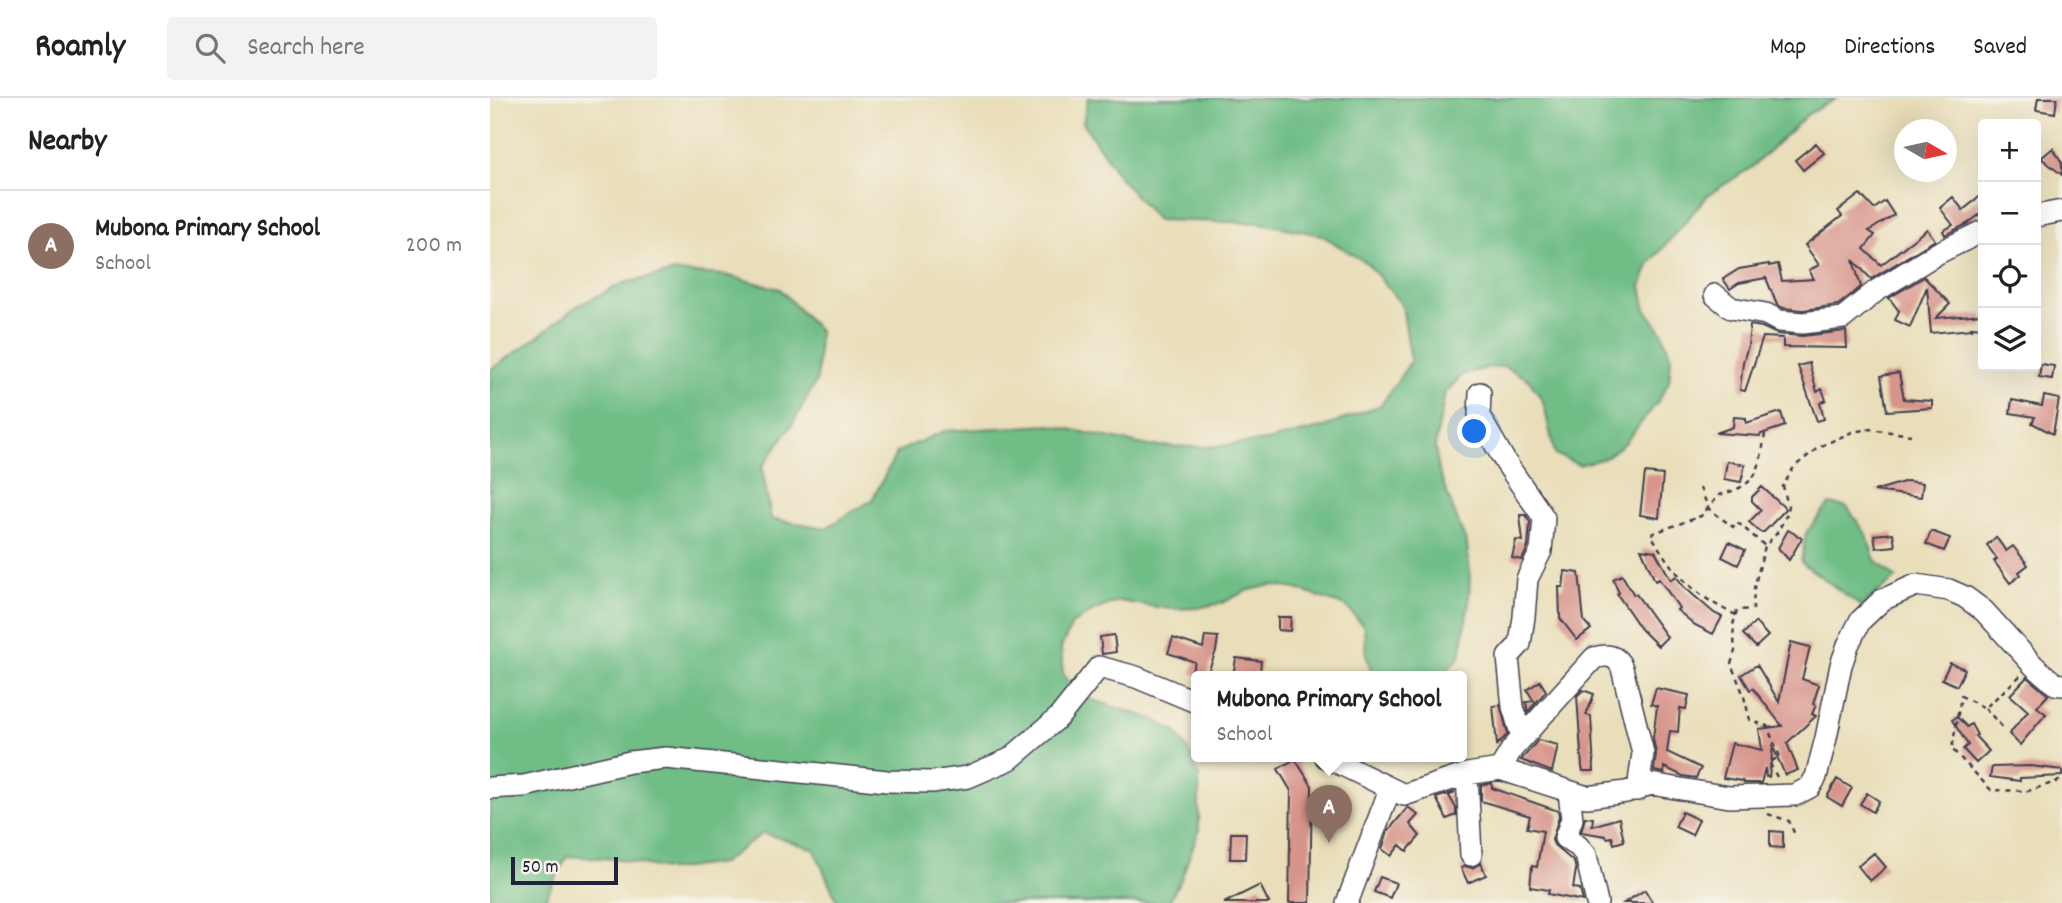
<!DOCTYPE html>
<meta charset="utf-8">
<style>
body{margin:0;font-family:Dekko,sans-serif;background:#f2f2f2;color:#222}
.controls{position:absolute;right:21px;top:21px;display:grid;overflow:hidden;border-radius:7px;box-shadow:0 7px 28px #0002}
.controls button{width:63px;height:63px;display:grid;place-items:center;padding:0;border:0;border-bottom:2px solid #e0e0e0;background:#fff;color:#222;font:35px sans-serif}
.compass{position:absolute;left:1404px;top:21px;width:63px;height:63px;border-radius:50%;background:#fff;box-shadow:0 7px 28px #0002;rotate:99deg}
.scale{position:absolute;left:21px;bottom:18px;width:107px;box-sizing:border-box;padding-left:7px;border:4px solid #22223b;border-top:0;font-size:19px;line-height:24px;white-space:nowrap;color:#22223b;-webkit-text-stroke:5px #f7f3e8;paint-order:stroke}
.you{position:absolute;left:985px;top:334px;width:24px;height:24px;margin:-18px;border:5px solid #fff;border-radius:50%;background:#1a73e8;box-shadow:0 0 0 10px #1a73e833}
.badge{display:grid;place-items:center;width:46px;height:46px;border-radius:50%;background:#1a73e8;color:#fff;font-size:23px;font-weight:700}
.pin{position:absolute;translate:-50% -58px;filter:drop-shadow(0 2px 4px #0008)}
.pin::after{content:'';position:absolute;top:37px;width:24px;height:21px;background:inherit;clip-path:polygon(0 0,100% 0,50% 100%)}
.popup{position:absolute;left:701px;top:573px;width:276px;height:91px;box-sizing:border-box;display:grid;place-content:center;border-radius:7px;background:#fff;filter:drop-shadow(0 2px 5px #0005);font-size:23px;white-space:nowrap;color:#767676}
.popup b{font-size:26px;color:#222}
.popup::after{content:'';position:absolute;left:50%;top:100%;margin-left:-14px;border:14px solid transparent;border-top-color:#fff}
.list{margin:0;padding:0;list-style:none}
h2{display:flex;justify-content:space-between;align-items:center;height:91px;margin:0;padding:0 28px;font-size:30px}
h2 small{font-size:23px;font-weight:400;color:#767676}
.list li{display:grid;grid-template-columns:46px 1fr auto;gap:21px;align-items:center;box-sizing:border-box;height:112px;padding:0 28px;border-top:2px solid #e0e0e0}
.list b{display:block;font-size:26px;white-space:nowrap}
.list p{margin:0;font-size:23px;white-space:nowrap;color:#767676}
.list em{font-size:23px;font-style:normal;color:#767676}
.icon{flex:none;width:38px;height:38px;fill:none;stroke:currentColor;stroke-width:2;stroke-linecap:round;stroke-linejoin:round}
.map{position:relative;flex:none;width:1572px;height:805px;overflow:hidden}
header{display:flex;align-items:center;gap:42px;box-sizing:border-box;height:98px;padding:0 35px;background:#fff;border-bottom:2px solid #e0e0e0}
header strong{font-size:33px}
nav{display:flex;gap:38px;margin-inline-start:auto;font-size:24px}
.search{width:490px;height:63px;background:#f2f2f2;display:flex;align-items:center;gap:18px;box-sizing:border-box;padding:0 24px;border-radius:7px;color:#767676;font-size:26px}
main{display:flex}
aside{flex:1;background:#fff}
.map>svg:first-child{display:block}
.forest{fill:#70bd86;stroke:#497060;stroke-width:2}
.building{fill:#d7948b}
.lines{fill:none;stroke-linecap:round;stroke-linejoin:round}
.minor-casing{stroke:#403e4e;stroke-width:24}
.path{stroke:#403e4e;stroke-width:2.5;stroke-dasharray:5 5;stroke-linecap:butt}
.minor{stroke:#fff;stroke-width:21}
</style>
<header>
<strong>Roamly</strong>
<div class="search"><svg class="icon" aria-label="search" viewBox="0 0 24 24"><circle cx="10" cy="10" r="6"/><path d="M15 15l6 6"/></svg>Search here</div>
<nav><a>Map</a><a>Directions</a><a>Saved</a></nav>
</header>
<main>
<aside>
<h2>Nearby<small></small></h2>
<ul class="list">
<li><span class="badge" style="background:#8d6e63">A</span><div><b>Mubona Primary School</b><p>School</p></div><em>200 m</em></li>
</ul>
</aside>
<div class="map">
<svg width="1572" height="805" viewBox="0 0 1572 805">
<rect width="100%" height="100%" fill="#f7f3e8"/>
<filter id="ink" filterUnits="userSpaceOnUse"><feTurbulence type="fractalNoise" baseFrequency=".0143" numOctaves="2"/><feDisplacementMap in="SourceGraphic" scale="14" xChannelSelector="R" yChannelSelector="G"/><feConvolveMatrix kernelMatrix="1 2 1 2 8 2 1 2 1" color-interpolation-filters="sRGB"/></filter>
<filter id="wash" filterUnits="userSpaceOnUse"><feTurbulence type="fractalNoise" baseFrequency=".00686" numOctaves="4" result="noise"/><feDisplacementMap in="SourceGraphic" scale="28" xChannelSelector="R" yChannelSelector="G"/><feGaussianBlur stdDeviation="1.57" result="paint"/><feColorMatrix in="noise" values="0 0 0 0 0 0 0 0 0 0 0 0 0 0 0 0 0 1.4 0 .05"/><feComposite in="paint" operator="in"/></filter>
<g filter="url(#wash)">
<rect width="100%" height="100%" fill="#e9deb9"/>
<path class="forest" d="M 598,0 L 1347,0 L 1318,16 L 1262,69 L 1218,97 L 1160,165 L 1151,188 L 1156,212 L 1172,234 L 1181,259 L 1179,284 L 1167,305 L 1135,345 L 1115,360 L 1089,367 L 1065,356 L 1053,303 L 1038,281 L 1014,268 L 997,270 L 973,276 L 955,295 L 945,348 L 949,374 L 977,447 L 980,475 L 979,504 L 970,559 L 950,579 L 883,579 L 876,556 L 874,529 L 856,508 L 806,491 L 781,487 L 756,493 L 732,505 L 707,510 L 681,511 L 628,503 L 605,512 L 582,526 L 571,550 L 573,576 L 589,598 L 663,621 L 686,634 L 700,656 L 709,680 L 709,732 L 691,781 L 678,805 L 348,805 L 324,751 L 273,735 L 232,765 L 180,772 L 128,761 L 77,758 L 53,805 L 0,805 L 0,272 L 46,240 L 87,208 L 134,185 L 185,174 L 235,177 L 290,191 L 329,233 L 327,282 L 302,327 L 272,369 L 281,421 L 336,430 L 382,402 L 407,354 L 454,333 L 560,327 L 659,348 L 718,349 L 776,343 L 834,329 L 891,307 L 921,263 L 912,207 L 878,166 L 831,137 L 771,125 L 667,122 L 630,80 L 593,25 Z
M 1339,406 L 1357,409 L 1376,436 L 1385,462 L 1406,480 L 1371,508 L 1311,464 L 1316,435 Z"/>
<g id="blocks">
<path class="building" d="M 1548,0 L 1567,0 L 1565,15 L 1546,12 Z
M 1326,45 L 1334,55 L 1313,72 L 1305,62 Z
M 1563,50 L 1572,65 L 1572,77 L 1551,60 Z
M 1370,96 L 1384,111 L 1395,103 L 1404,117 L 1379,133 L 1385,137 L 1374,151 L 1391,167 L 1437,131 L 1445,142 L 1381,181 L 1363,162 L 1371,189 L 1348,207 L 1313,212 L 1293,210 L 1287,207 L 1276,180 L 1249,185 L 1240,191 L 1233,181 L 1249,171 L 1279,166 L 1279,168 L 1288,166 L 1292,183 L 1324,181 L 1319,172 L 1329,167 L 1315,147 L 1352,118 L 1348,113 Z
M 1493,96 L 1493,114 L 1477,126 L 1455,137 L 1453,133 L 1463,127 L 1450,110 L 1463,99 L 1473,112 Z
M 1434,179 L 1460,206 L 1446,220 L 1493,216 L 1493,230 L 1481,229 L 1482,231 L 1441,235 L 1437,189 L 1420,229 L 1405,222 L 1409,213 L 1399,200 Z
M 1260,227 L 1272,229 L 1287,236 L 1312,238 L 1356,233 L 1357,250 L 1293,249 L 1293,240 L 1273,239 L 1255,293 L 1250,292 L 1253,264 L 1258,248 Z
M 1319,265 L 1327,294 L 1332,291 L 1336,302 L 1330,305 L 1334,321 L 1327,323 L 1308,268 Z
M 1551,266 L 1564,268 L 1562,281 L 1549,279 Z
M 1409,275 L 1414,301 L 1442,303 L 1442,310 L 1397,313 L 1391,278 Z
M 1554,298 L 1569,301 L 1563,336 L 1542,325 L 1545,319 L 1520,315 L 1522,302 L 1552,308 Z
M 1291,314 L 1295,328 L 1271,336 L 1270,338 L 1226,335 L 1243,329 L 1244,319 L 1256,320 L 1256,325 Z
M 1237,363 L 1255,367 L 1251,384 L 1234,381 Z
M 1155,375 L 1173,377 L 1169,420 L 1150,417 Z
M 1417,383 L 1433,385 L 1431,399 L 1384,393 Z
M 1272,389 L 1296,411 L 1274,434 L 1270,434 L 1259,424 L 1271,412 L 1262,403 L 1262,399 Z
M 1030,417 L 1036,417 L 1040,424 L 1038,449 L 1032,462 L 1022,460 L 1026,442 L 1033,443 Z
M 1298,432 L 1312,440 L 1299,462 L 1288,450 Z
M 1441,433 L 1460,440 L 1454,453 L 1436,446 Z
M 1403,435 L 1405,448 L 1386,450 L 1384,437 Z
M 1506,439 L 1516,453 L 1523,448 L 1538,467 L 1529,474 L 1531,477 L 1520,485 L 1504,463 L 1507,461 L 1497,447 Z
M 1239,444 L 1255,452 L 1248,467 L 1232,459 Z
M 1151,451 L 1165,453 L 1181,482 L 1186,478 L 1194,489 L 1224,515 L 1232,519 L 1223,536 L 1205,527 L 1187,512 L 1189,510 L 1169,481 L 1165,483 Z
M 1075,473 L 1089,475 L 1094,523 L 1101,531 L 1087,542 L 1070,520 L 1069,489 L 1073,489 Z
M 1132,477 L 1144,497 L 1146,496 L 1177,539 L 1168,548 L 1151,531 L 1127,496 L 1129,495 L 1123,481 Z
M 788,519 L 801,519 L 800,533 L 788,532 Z
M 1265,524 L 1278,538 L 1266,549 L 1253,536 Z
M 624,537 L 626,554 L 612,556 L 610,539 Z
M 715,538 L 728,539 L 726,553 L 716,579 L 710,579 L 701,575 L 705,564 L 678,555 L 683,540 L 713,550 Z
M 1301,544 L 1320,549 L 1312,581 L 1329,587 L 1323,606 L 1326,607 L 1322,616 L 1326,618 L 1297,645 L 1308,672 L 1295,677 L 1283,649 L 1279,679 L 1276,679 L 1275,670 L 1271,685 L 1254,685 L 1252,683 L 1233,680 L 1242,645 L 1272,652 L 1269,631 L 1292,628 L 1263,590 L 1260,592 L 1251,577 L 1267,567 L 1289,604 Z
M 746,560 L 771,563 L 770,574 L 765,574 L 764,579 L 743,579 Z
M 1460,565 L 1475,571 L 1467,588 L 1452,581 Z
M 1537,579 L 1558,597 L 1547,609 L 1556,616 L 1530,647 L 1519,636 L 1538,613 L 1520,597 Z
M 1050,583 L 1056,593 L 1038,614 L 1036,604 L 1044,603 L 1037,592 Z
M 1166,590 L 1199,597 L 1196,611 L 1190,610 L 1188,634 L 1180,633 L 1177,654 L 1211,670 L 1206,680 L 1193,678 L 1174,669 L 1174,675 L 1164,673 L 1166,656 L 1163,640 L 1167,608 L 1161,606 Z
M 1093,592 L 1104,596 L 1096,617 L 1101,618 L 1104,673 L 1093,673 L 1092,669 L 1087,598 Z
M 1010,607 L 1018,636 L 1007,647 L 1003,608 Z
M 1467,619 L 1477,629 L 1481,626 L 1487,637 L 1485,638 L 1499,653 L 1486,665 L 1473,651 L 1478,647 L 1462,622 Z
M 1048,642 L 1068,647 L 1062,674 L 1031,662 Z
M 805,661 L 822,688 L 820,805 L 799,805 L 801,693 L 788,671 Z
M 1541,668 L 1572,672 L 1572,678 L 1530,680 L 1530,683 L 1500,679 L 1502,669 Z
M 1347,681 L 1362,690 L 1352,708 L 1337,699 Z
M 1002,685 L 1002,690 L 1068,713 L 1069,719 L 1062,742 L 1064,747 L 1084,764 L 1086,772 L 1083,790 L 1090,791 L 1093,803 L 1058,796 L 1059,792 L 1040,789 L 1042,768 L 1047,769 L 1053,733 L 1037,730 L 1040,718 L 991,703 L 991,687 Z
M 965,694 L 959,698 L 966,710 L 966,717 L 957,721 L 946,700 Z
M 1377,695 L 1389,703 L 1383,714 L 1370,706 Z
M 918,709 L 928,717 L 920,726 L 930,738 L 917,753 L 910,747 L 901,758 L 892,751 L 898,733 Z
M 1192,714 L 1209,722 L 1202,737 L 1185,729 Z
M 1095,719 L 1103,720 L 1102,728 L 1129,720 L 1134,743 L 1124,746 L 1122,739 L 1117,740 L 1116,738 L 1091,734 Z
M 1280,733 L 1293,734 L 1293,750 L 1280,749 Z
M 741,735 L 756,735 L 755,761 L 740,761 Z
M 1384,755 L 1396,769 L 1380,783 L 1368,768 Z
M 991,765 L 996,777 L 978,785 L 971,770 L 975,768 L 982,770 Z
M 890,779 L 906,785 L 900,800 L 884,794 Z
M 770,787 L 779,805 L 734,805 Z
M 1155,792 L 1163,805 L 1134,805 Z"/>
</g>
</g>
<g filter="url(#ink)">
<use href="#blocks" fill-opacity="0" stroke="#403e4e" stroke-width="2"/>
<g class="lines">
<g class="minor-casing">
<path id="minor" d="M 1546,118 L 1572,113
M 1225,197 L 1241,210 L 1276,216 L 1289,223 L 1313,225 L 1353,220 L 1386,193 L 1448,155 L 1493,133
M 990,295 L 989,318 L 1016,365 L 1054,420 L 1051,453 L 1037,481 L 1034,519 L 1030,546 L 1018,559 L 1023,609 L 1032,639
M 836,659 L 914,697 L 977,676 L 1010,671 L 1097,699 L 1136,694 L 1161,686 L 1239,699 L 1305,697 L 1320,689 L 1326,679 L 1336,640 L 1351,567 L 1358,547 L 1370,523 L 1392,502 L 1426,487 L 1459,492 L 1475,499 L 1494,513 L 1544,568 L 1565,586 L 1572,587
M 1010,671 L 1022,651 L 1104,560 C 1116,556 1127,557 1132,570 L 1153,655 L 1148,692
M 977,676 L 981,757
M 0,690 L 34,688 L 140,664 L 176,660 L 397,683 L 442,684 L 478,679 L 520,661 L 569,619 L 609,569 L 646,579 L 706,604
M 1079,694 L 1082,721 L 1075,740 L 1088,748 L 1096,757 L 1107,805
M 857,805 L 900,691"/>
</g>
<path class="path" d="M 1210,390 L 1219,411 L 1243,429 L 1247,424 L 1275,448
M 1246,517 C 1205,498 1182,475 1161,436 L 1211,418 L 1229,397 C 1269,387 1269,373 1275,336
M 1530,578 L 1495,610 L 1471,598 L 1462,651 L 1501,692 L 1538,693 L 1572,682
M 1495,610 L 1513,630
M 1287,679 L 1279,664 L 1290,659 L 1277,628 L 1260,622 L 1253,595 L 1241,566 L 1245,553 L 1243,527 L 1247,512 L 1263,511 L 1264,490 L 1275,448 L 1287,435 L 1299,412 L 1293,388 L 1304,369 L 1329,349 L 1362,334 L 1381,331 L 1421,337
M 1278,716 L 1299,723 L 1305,737"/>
<use href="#minor" class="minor"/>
</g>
</g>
</svg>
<div class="controls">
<button>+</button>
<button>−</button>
<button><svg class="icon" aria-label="locate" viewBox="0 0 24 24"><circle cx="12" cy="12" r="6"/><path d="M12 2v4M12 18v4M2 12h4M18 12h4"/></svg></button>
<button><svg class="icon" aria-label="layers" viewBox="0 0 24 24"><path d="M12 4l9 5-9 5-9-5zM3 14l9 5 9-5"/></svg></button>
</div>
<svg class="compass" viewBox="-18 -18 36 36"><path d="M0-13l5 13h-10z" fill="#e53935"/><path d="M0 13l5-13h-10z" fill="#767676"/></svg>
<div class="scale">50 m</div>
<div class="you"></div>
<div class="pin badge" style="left:839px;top:745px;background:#8d6e63">A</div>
<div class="popup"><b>Mubona Primary School</b>School</div>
</div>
</main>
